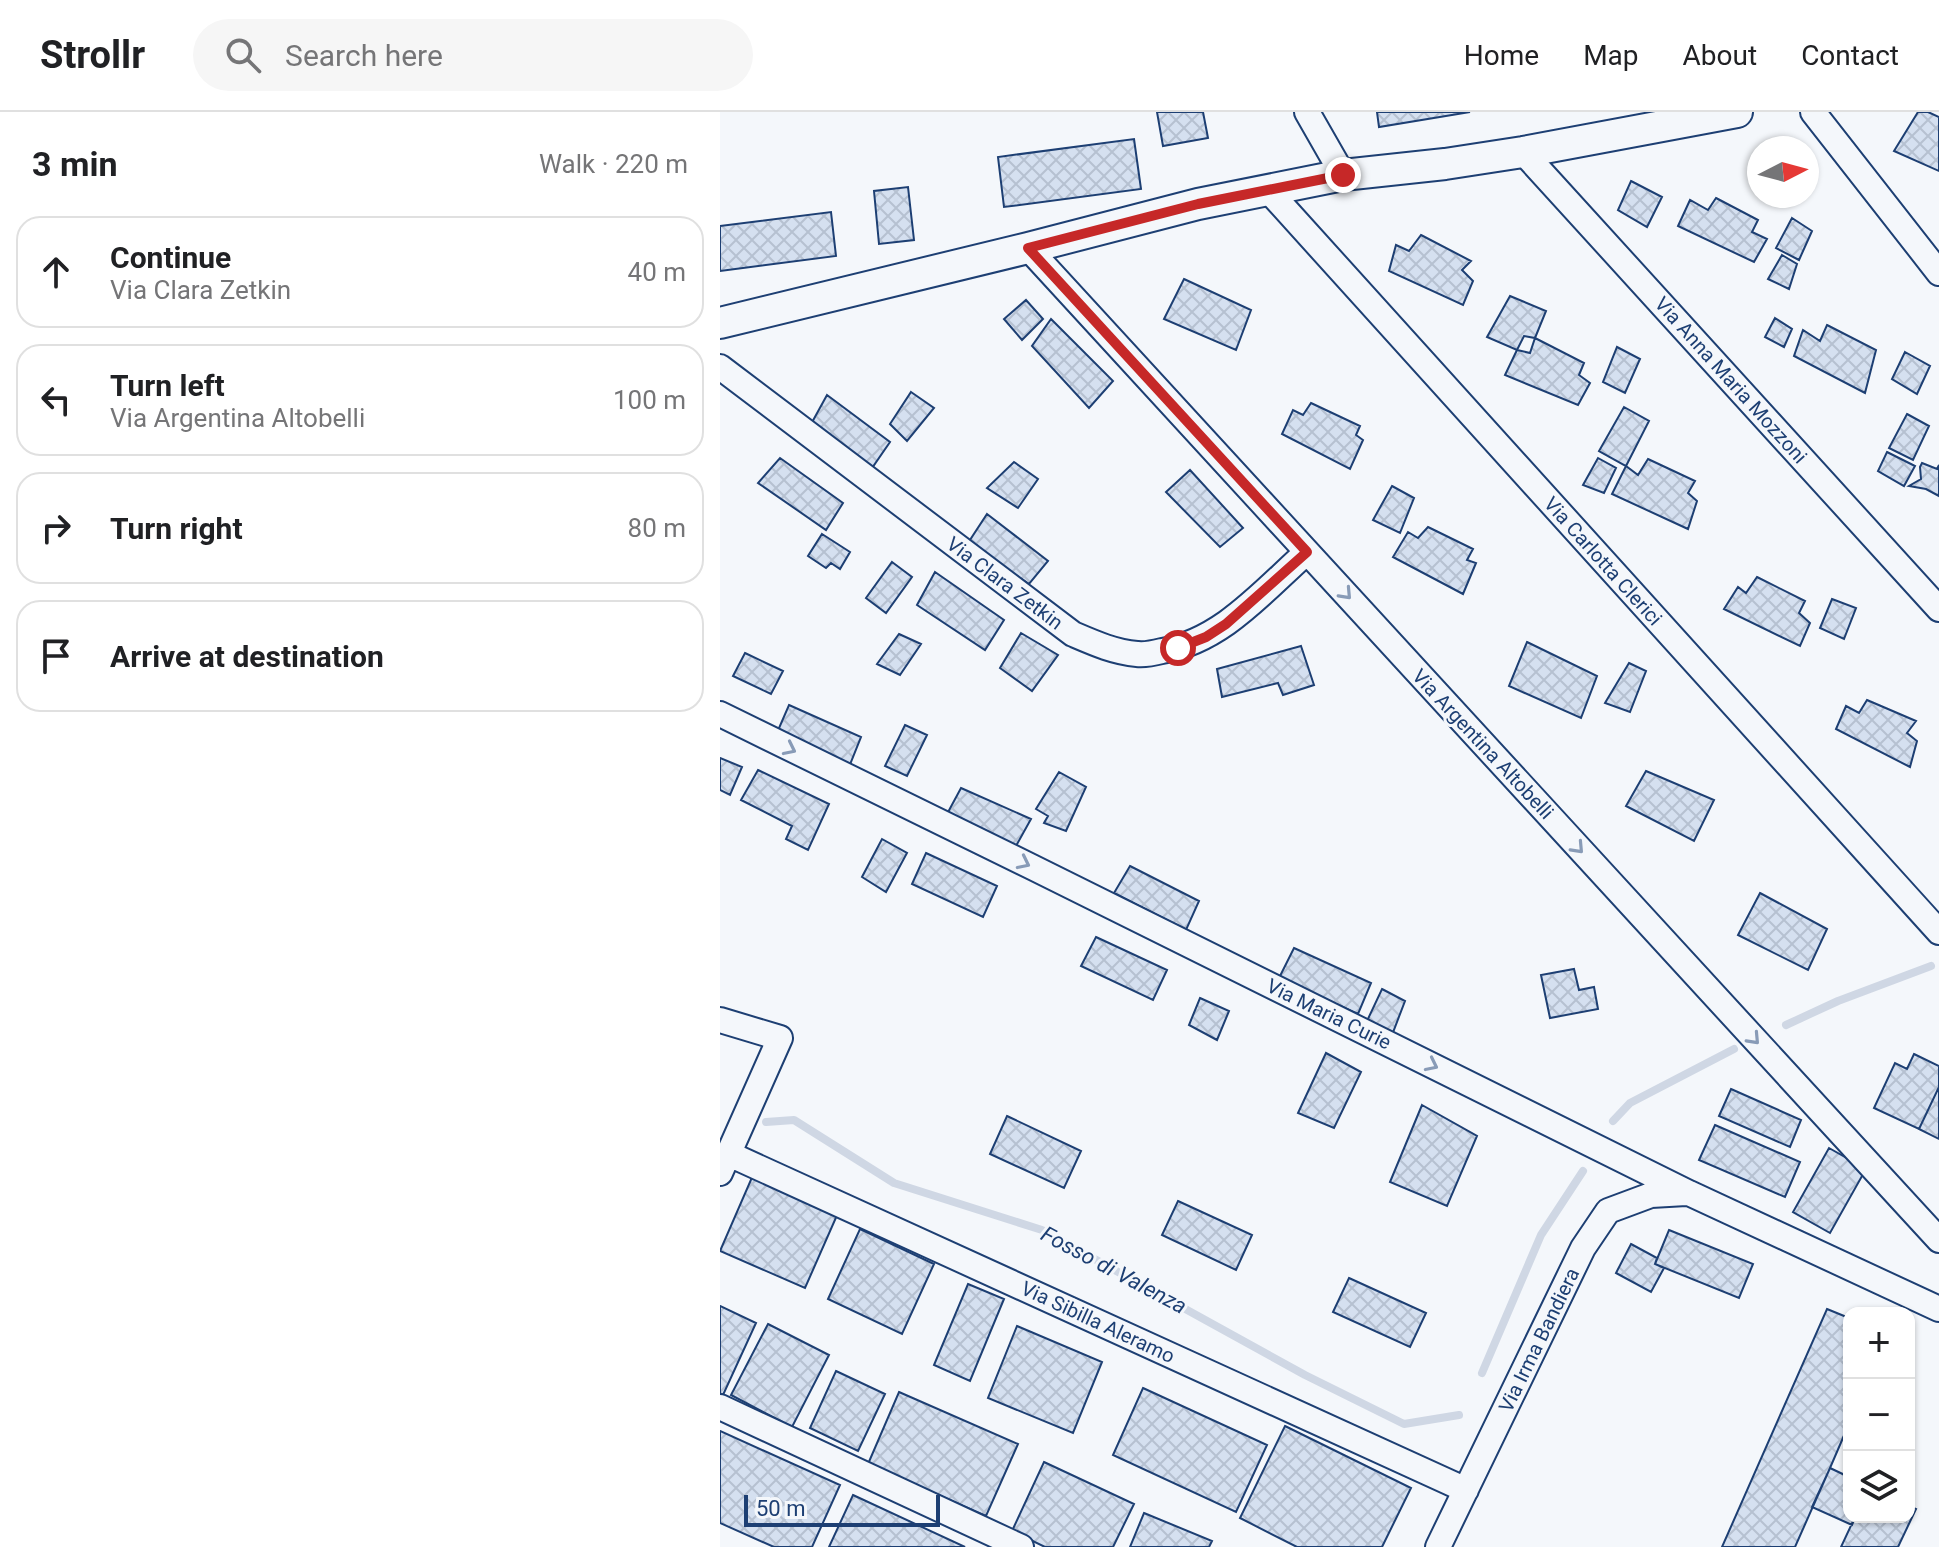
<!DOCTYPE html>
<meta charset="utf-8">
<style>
body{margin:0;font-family:Roboto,sans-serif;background:#f6f6f6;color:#202124}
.controls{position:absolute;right:24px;bottom:24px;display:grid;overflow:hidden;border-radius:16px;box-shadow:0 2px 6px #0004}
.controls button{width:72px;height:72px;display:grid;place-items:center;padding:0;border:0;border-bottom:2px solid #e0e0e0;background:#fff;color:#202124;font:40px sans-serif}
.compass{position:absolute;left:1027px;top:24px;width:72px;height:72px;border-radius:50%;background:#fff;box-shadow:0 2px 6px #0004;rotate:84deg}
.scale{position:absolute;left:24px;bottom:20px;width:196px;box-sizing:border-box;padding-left:8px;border:4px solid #1d3f73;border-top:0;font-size:22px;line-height:28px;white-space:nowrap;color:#1d3f73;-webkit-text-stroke:6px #f4f7fb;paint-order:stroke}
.stop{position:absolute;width:24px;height:24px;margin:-18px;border:6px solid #c62828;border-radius:50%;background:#fff}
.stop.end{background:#c62828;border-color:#fff;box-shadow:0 2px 8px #0008}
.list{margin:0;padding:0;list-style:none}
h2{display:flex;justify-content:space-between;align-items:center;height:104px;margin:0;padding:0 32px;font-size:34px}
h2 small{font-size:26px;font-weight:400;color:#757577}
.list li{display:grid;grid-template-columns:52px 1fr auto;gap:24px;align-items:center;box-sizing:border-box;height:112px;margin:0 16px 16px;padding:0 16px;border:2px solid #e0e0e0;border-radius:24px}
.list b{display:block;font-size:30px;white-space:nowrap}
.list p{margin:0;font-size:26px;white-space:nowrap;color:#757577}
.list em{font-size:26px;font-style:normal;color:#757577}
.icon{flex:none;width:44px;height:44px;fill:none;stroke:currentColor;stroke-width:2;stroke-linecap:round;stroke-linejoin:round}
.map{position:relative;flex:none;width:1219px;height:1435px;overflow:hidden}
header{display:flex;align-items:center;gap:48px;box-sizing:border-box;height:112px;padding:0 40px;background:#fff;border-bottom:2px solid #e0e0e0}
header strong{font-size:38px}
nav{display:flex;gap:44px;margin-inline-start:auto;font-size:28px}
.search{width:560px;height:72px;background:#f6f6f6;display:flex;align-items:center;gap:20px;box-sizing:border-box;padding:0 28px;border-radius:44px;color:#757577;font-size:30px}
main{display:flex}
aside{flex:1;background:#fff}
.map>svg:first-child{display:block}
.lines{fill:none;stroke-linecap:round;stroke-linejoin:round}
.stream{stroke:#cfd7e4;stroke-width:8}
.building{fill:url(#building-cross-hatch);stroke:#1d3f73;stroke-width:2}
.minor-casing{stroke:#1d3f73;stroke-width:28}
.tertiary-casing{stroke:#1d3f73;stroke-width:34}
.minor{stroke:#f4f7fb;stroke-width:24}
.tertiary{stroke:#f4f7fb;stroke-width:30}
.oneway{stroke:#889bb7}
.route{stroke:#c62828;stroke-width:10}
.labels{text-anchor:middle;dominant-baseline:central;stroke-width:6;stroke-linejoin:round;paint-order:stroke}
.street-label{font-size:20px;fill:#1d3f73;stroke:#f4f7fb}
.water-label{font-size:22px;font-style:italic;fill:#1d3f73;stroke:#f4f7fb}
</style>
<header>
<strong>Strollr</strong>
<div class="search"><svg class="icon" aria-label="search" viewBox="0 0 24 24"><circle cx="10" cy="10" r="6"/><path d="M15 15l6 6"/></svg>Search here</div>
<nav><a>Home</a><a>Map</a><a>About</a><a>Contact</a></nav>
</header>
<main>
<aside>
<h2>3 min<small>Walk · 220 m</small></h2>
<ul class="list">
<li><svg class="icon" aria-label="ahead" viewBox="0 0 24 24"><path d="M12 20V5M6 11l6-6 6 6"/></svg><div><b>Continue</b><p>Via Clara Zetkin</p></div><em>40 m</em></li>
<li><svg class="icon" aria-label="left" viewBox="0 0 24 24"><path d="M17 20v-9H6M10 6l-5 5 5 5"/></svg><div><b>Turn left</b><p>Via Argentina Altobelli</p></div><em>100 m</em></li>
<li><svg class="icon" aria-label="right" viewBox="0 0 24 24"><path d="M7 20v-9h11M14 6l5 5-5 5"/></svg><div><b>Turn right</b></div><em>80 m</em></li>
<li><svg class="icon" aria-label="arrive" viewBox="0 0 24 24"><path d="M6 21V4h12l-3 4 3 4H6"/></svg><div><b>Arrive at destination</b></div></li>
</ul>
</aside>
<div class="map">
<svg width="1219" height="1435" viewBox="0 0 1219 1435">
<defs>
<pattern id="building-cross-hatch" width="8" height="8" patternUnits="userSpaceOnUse" patternTransform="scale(2)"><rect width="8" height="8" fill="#d5e0f0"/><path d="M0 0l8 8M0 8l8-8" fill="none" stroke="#b6c1d1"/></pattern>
</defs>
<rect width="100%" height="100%" fill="#f4f7fb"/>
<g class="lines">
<path class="stream" d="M 1066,913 L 1118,889 L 1211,854
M 893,1009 L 910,991 L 1014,937
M 46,1010 L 74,1008 L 174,1071 L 322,1118 L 585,1263 L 684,1312 L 739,1303
M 762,1261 L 821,1123 L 863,1059"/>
</g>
<path class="building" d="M 437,0 L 483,0 L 488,26 L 443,34 Z
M 657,0 L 750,0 L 659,15 Z
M 1198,0 L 1208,0 L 1219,5 L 1219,59 L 1174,39 Z
M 414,27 L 421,77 L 284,95 L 278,45 Z
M 911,69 L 942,85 L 927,115 L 898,98 Z
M 188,75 L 194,128 L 159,132 L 154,79 Z
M 996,86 L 1038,108 L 1032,120 L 1047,127 L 1034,150 L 958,114 L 970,88 L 988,98 Z
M 111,100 L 116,144 L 0,159 L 0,114 Z
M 1072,106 L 1092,119 L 1079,148 L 1056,136 Z
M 701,123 L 751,149 L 742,158 L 753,169 L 743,193 L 669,159 L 676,133 L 689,139 Z
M 1062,143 L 1077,152 L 1069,177 L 1048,167 Z
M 464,167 L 531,198 L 516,238 L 444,207 Z
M 790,184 L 826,199 L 815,226 L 804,224 L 797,238 L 767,225 Z
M 306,188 L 323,207 L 302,228 L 284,207 Z
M 1055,206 L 1072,217 L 1064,235 L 1045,225 Z
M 331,207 L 393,269 L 369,296 L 312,234 Z
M 1107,213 L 1156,238 L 1145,281 L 1074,244 L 1083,218 L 1100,229 Z
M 815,226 L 864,251 L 859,263 L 870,271 L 858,293 L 785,263 L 797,238 L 810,241 Z
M 897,235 L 920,247 L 905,281 L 883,270 Z
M 1185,240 L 1210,254 L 1197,282 L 1172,267 Z
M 191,280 L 214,296 L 187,329 L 170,312 Z
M 107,283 L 170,330 L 152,356 L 90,314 Z
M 591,291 L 640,314 L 636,323 L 643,328 L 630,357 L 562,322 L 573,298 L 583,303 Z
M 904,295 L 929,309 L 906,354 L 879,339 Z
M 1187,302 L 1209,314 L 1193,348 L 1169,336 Z
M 1167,340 L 1195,354 L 1184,374 L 1158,359 Z
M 60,346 L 123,391 L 106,418 L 38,371 Z
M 878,346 L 896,356 L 884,381 L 863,373 Z
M 928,347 L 975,369 L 968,381 L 977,389 L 968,417 L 892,382 L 906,354 L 918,363 Z
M 294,350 L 318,367 L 298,396 L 267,376 Z
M 1202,351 L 1217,357 L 1219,353 L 1219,384 L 1206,377 L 1189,374 L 1201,367 L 1200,355 Z
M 470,358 L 523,416 L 500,435 L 446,380 Z
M 672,374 L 694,386 L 680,421 L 653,408 Z
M 267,402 L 328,449 L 309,472 L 248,431 Z
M 708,415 L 753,437 L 747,448 L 756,451 L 743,482 L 673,445 L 688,420 L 698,426 Z
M 102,422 L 130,440 L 120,457 L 111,451 L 106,456 L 88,444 Z
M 172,450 L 192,465 L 166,501 L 146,486 Z
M 215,460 L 284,508 L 265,538 L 197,493 Z
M 1037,465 L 1085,489 L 1079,501 L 1090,511 L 1080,534 L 1004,497 L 1018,475 L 1026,481 Z
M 1112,487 L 1136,496 L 1124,527 L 1100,516 Z
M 301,521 L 338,543 L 312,579 L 280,556 Z
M 179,522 L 201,532 L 180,563 L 157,552 Z
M 807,530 L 877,564 L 861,606 L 789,574 Z
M 581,534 L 594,573 L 563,583 L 558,571 L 502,585 L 497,557 Z
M 25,541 L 63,559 L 51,582 L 13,564 Z
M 909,551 L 926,559 L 910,600 L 885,591 Z
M 1147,588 L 1196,609 L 1187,621 L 1197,629 L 1190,655 L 1116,617 L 1126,594 L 1139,601 Z
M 69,593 L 141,625 L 129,655 L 56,623 Z
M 185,613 L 207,623 L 187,664 L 165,654 Z
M 0,646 L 22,655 L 10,683 L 0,678 Z
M 38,658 L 109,692 L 88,738 L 66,727 L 72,714 L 21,688 Z
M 926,659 L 994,688 L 974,729 L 906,694 Z
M 339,660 L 366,675 L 346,719 L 324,711 L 328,704 L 316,697 Z
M 241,676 L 311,707 L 296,734 L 227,702 Z
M 162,727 L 187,741 L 166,780 L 142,765 Z
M 206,741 L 277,774 L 263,805 L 192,772 Z
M 410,754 L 479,789 L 466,818 L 394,781 Z
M 1040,781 L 1107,817 L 1088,858 L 1018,823 Z
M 376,825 L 447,858 L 433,888 L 361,854 Z
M 574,836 L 651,871 L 638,902 L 559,866 Z
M 854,857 L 859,878 L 874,875 L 878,897 L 830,906 L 821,863 Z
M 662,877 L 685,889 L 672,923 L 647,909 Z
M 480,886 L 509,899 L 497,928 L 469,913 Z
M 606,941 L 641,960 L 614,1016 L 578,1001 Z
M 1194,942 L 1219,954 L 1219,975 L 1199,1017 L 1154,996 L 1175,951 L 1187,957 Z
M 1219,975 L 1219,1027 L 1199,1017 Z
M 1011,977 L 1081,1008 L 1070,1035 L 999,1004 Z
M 702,993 L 757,1024 L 727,1094 L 670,1070 Z
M 287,1004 L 361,1039 L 344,1076 L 270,1042 Z
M 995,1013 L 1080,1050 L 1065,1085 L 979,1048 Z
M 1109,1036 L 1146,1057 L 1110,1121 L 1073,1100 Z
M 33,1063 L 118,1101 L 85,1176 L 0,1139 Z
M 458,1089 L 532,1123 L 516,1158 L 442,1123 Z
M 140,1117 L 214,1152 L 182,1222 L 108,1187 Z
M 949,1118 L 1033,1152 L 1019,1186 L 935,1152 Z
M 911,1132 L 937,1146 L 935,1152 L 944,1156 L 931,1180 L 896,1161 Z
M 629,1166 L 706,1201 L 690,1235 L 613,1200 Z
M 248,1172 L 284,1187 L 250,1269 L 214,1253 Z
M 0,1194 L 36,1211 L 3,1283 L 0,1282 Z
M 1107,1197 L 1129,1206 L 1129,1312 L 1110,1356 L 1075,1435 L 1002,1435 Z
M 48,1212 L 109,1243 L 72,1315 L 11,1283 Z
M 297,1214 L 382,1250 L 353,1321 L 268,1286 Z
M 116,1259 L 165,1282 L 138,1339 L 90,1316 Z
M 423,1276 L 547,1333 L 516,1400 L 393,1343 Z
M 179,1280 L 298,1332 L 266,1404 L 148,1352 Z
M 565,1314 L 691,1376 L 662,1435 L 577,1435 L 520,1406 Z
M 0,1319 L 120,1373 L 92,1435 L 54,1435 L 0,1411 Z
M 324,1350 L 414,1392 L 393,1435 L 325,1435 L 292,1419 Z
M 1110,1356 L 1129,1365 L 1129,1405 L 1135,1405 L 1132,1413 L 1092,1395 Z
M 133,1383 L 245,1435 L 109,1435 Z
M 1189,1394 L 1196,1397 L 1178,1435 L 1121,1435 L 1135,1405 L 1189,1405 Z
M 424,1401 L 492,1429 L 489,1435 L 410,1435 Z"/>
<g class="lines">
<g class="minor-casing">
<path id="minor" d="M 587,0 L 623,63
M 1093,0 L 1219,161
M 803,40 L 1219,497
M 548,78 L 1219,820
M 308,136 L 1219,1128
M 0,255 L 353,522 C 374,531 394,540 417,542 C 425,543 434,541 442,539 C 502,529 543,479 587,440
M 0,602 L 312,755 L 969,1081 L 1219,1197
M 0,908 L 60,926 L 0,1061
M 9,1042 L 746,1378
M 0,1295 L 301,1435
M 718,1435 L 863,1136 L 888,1099 L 931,1083 L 966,1081"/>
</g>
<g class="tertiary-casing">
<path id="tertiary" d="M 0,211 L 308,136 L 478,92 L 623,63 L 725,52 L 803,40 L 1017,0"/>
</g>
<use href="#minor" class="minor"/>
<use href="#tertiary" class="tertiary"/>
</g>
<defs><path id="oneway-chevron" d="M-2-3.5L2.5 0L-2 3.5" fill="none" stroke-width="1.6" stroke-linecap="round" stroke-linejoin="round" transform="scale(2)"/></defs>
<g class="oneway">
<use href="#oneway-chevron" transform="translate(626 482) rotate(47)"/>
<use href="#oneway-chevron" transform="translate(70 637) rotate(26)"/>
<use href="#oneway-chevron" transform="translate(858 736) rotate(47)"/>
<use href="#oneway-chevron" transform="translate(304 751) rotate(26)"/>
<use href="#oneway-chevron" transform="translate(1034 927) rotate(47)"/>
<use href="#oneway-chevron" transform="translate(712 953) rotate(26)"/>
</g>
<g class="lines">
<path class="route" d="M 458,536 L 486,525 L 506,512 L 587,440 L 308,136 L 478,92 L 623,63"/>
</g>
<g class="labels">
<g class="street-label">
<text transform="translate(1011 268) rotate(48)">Via Anna Maria Mozzoni</text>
<text transform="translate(883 449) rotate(48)">Via Carlotta Clerici</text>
<text transform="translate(285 471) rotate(37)">Via Clara Zetkin</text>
<text transform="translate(763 632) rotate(47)">Via Argentina Altobelli</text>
<text transform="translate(609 902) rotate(26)">Via Maria Curie</text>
<text transform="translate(378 1210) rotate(25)">Via Sibilla Aleramo</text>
<text transform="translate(819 1228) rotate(-64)">Via Irma Bandiera</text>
</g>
<g class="water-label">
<text transform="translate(394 1158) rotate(28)">Fosso di Valenza</text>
</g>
</g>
</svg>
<div class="controls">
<button>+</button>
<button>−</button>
<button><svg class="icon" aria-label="layers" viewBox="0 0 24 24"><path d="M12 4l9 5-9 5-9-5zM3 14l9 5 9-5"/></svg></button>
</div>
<svg class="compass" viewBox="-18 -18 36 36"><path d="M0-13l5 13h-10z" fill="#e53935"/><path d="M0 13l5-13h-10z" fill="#757577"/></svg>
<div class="scale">50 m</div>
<div class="stop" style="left:458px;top:536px"></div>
<div class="stop end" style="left:623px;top:63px"></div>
</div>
</main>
